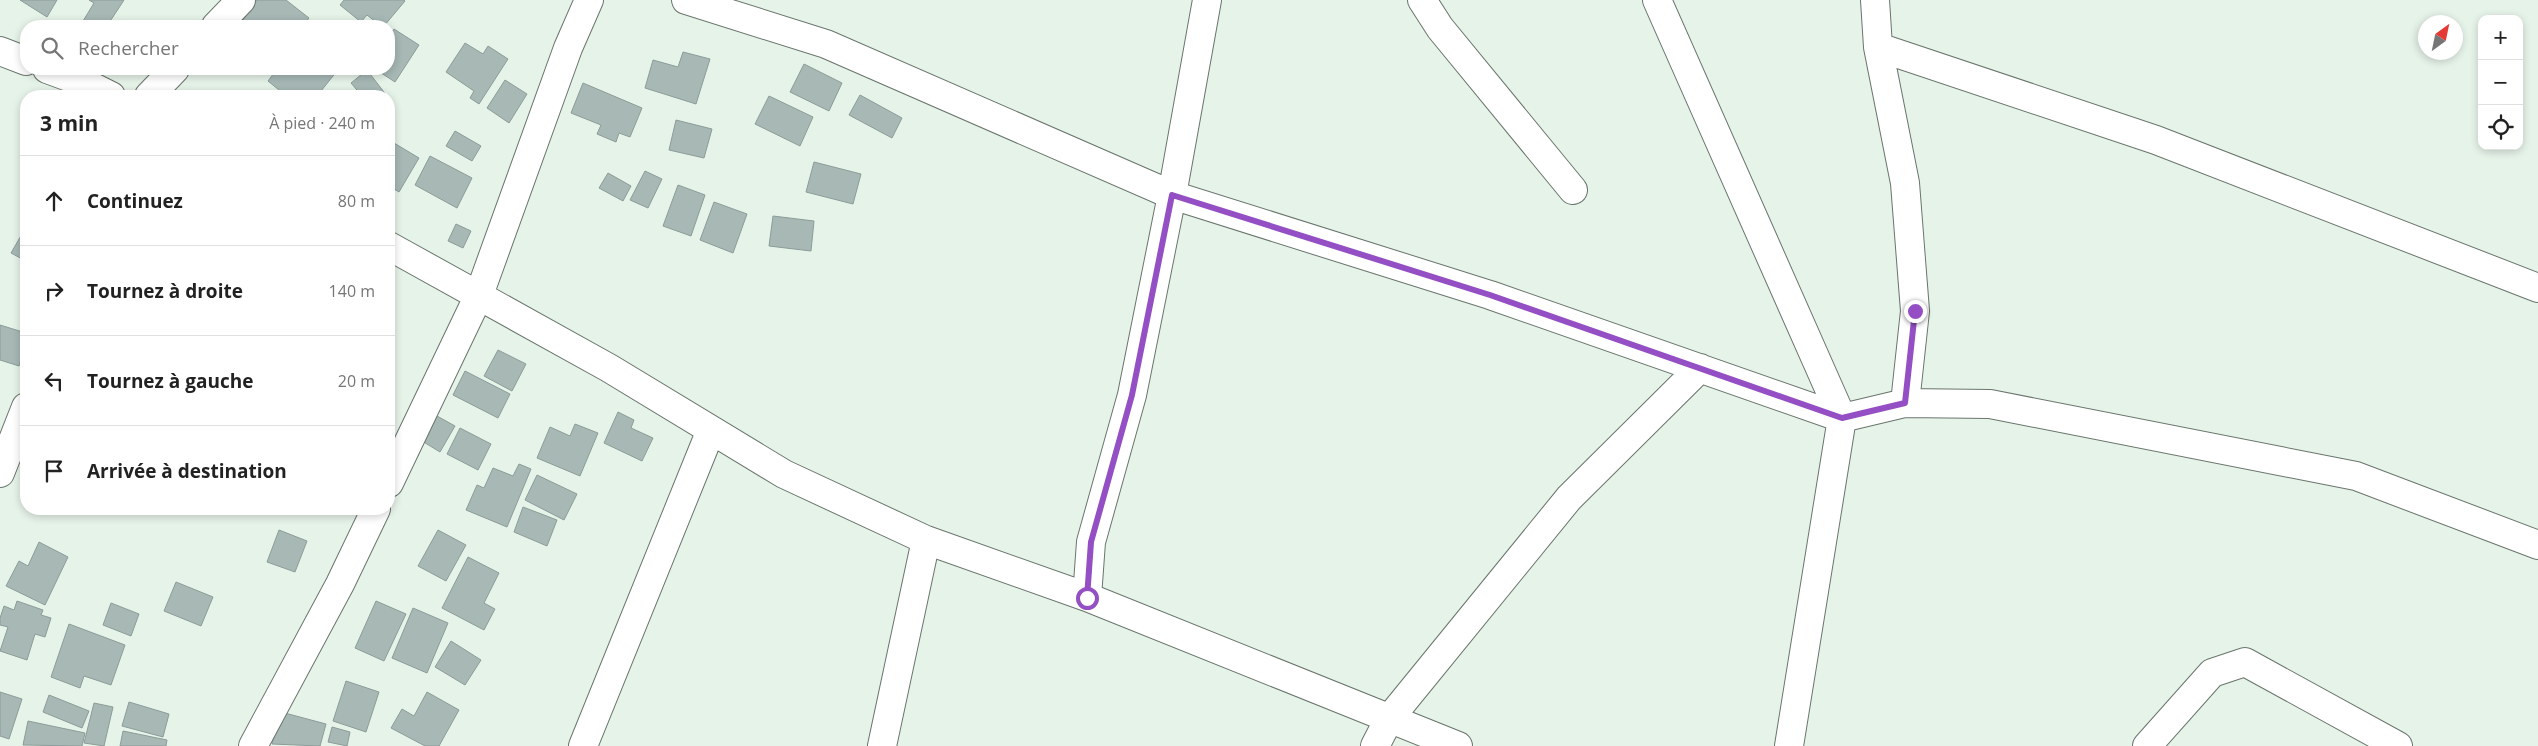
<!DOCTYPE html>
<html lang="fr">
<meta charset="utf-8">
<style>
body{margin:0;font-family:"Open Sans",sans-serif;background:#f2f2f2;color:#222}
.controls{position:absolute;right:15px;top:15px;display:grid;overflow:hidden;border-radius:10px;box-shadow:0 2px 8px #0003}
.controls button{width:45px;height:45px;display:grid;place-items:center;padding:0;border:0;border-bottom:1px solid #e0e0e0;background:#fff;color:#222;font:25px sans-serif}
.compass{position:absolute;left:2418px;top:15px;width:45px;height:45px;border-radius:50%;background:#fff;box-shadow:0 2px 8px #0003;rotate:33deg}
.stop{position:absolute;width:15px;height:15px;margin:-11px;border:4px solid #934fc3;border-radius:50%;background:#fff}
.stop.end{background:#934fc3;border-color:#fff;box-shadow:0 1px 5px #0008}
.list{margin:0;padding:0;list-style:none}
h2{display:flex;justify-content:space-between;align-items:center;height:65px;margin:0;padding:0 20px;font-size:21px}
h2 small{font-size:16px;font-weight:400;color:#767676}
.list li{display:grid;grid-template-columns:32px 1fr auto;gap:15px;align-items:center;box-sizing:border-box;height:90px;padding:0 20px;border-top:1px solid #e0e0e0}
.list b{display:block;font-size:19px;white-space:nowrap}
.list em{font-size:16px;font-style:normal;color:#767676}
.icon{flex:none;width:28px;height:28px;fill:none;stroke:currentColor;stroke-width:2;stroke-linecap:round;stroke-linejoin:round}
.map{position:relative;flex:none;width:2538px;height:746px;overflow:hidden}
.search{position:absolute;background:#fff;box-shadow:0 2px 8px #0003;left:20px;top:20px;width:375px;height:55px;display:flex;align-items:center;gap:12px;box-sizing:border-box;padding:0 18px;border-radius:20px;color:#767676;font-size:19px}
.panel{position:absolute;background:#fff;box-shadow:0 2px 8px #0003;left:20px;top:90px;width:375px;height:425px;border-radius:20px}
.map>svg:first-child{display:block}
.building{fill:#a7b8b5;stroke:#8b9c99}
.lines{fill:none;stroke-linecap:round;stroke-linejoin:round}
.minor-casing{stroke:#69756c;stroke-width:30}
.minor{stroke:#fff;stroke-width:28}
.route{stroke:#934fc3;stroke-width:6}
</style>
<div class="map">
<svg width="2538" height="746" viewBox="0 0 2538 746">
<rect width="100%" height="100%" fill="#e6f3e9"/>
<path class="building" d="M 20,0 L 57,0 L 47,17 Z
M 89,0 L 124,0 L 107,26 L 80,26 L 94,3 Z
M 257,0 L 286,0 L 309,18 L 303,26 L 239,26 Z
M 344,0 L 404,0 L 405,1 L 384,26 L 381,26 L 367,15 L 361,22 L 340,5 Z
M 394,29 L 419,45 L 395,82 L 375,69 L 389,69 L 389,37 Z
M 465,43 L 483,54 L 488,46 L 508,59 L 479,104 L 470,98 L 474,91 L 446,72 Z
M 683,52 L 710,59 L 696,104 L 645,88 L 653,60 L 678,67 Z
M 804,64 L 842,83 L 829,111 L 790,92 Z
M 277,69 L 335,69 L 337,71 L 317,96 L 274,96 L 279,90 L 268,81 Z
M 367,70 L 387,96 L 362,96 L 351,83 Z
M 505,80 L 527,94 L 509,123 L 487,108 Z
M 583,83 L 642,108 L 630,137 L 619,133 L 616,142 L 597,134 L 601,125 L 571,113 Z
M 860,95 L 902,118 L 892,138 L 849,115 Z
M 769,96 L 813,117 L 800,146 L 755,124 Z
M 676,120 L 712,129 L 704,158 L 669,150 Z
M 455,131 L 481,146 L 472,161 L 446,146 Z
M 389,140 L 419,158 L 399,192 L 389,186 Z
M 430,156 L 472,178 L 457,208 L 415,185 Z
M 814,162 L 861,174 L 853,204 L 806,192 Z
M 645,171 L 662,179 L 648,208 L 630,200 Z
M 608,173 L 631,186 L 623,201 L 599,188 Z
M 678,185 L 705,195 L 691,236 L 663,226 Z
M 714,202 L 747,214 L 733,253 L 700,240 Z
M 773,216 L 814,221 L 811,251 L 769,246 Z
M 456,224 L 471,231 L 463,248 L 448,241 Z
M 26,227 L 26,261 L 11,253 Z
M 0,325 L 26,333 L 26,343 L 19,366 L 0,360 Z
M 498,350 L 526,364 L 512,391 L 484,376 Z
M 465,371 L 510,394 L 498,418 L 453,395 Z
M 618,412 L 634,420 L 631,428 L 653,438 L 642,461 L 604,443 Z
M 437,416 L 455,426 L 440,452 L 422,441 Z
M 575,424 L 598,433 L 580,476 L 537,458 L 550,427 L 570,436 Z
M 460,428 L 491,444 L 478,470 L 447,454 Z
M 519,464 L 531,469 L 507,527 L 466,510 L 477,485 L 484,488 L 493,468 L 513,476 Z
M 537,475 L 577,494 L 564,520 L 525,500 Z
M 523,507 L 557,520 L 547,546 L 514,532 Z
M 279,530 L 307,541 L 295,572 L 267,562 Z
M 438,530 L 466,545 L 446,581 L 418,566 Z
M 39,542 L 68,557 L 45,605 L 6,586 L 19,561 L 28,566 Z
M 468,557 L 499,573 L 484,603 L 495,609 L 484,630 L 442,608 Z
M 176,582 L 213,597 L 201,626 L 164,611 Z
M 17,601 L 43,610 L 41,615 L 51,618 L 45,637 L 35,634 L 27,660 L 0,651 L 8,627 L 0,625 L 0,618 L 4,606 L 14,610 Z
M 376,601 L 406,614 L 384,661 L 355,648 Z
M 111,603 L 139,614 L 131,636 L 103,625 Z
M 413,608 L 448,623 L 427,673 L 392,658 Z
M 69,624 L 125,645 L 111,685 L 84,676 L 80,688 L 51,677 Z
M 451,641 L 481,660 L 465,685 L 435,667 Z
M 346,681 L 379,692 L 366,732 L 333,721 Z
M 0,692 L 22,699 L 9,739 L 0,736 Z
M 427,692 L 459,710 L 439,746 L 425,746 L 391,728 L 402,709 L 414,716 Z
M 49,695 L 89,711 L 82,728 L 43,712 Z
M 129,702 L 169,714 L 163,737 L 122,726 Z
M 94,703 L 113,707 L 104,746 L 84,743 Z
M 281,712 L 326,724 L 320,746 L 272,744 Z
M 28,721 L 85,733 L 82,746 L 23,745 Z
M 332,727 L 350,732 L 347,746 L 328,742 Z
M 123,731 L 167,740 L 166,746 L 120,746 Z"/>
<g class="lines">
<g class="minor-casing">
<path id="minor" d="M 686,0 L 826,44 L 1172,195 L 1490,295 L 1842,418 L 1789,746
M 1422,0 L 1440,28 L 1573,190
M 1657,0 L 1842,418 L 1905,403 L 1990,404 L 2356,476 L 2538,545
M 1875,0 L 1878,47 L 1905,183 L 1915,311 L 1905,403
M 216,26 L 241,0
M 1878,47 L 2156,140 L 2538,288
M 0,51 L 26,61
M 47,69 L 85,83 L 111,96
M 149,96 L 175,69
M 389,246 L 609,368 L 784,474 L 926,540 L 1087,597 L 1458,746
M 0,473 L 26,407
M 389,483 L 479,295 L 568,48 L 589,0
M 1087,597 L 1091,542 L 1132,395 L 1172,195 L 1207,0
M 253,746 L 340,584 L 376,509
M 583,746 L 711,430
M 882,746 L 926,540
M 1375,746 L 1389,719 L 1569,498 L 1700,368
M 2147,746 L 2212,673 L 2245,662 L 2398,746"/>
</g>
<use href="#minor" class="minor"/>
</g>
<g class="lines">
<path class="route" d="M 1087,598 L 1091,542 L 1132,395 L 1172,195 L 1490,295 L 1842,418 L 1905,403 L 1915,311"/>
</g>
</svg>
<div class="controls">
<button>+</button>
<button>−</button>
<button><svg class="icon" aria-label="locate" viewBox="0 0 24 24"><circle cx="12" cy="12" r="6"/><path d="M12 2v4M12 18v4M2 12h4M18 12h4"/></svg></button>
</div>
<svg class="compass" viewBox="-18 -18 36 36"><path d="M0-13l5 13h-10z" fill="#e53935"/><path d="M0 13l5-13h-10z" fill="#767676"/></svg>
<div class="stop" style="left:1087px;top:598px"></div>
<div class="stop end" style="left:1915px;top:311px"></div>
<div class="search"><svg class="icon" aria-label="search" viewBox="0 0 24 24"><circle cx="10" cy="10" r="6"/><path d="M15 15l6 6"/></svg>Rechercher</div>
<section class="panel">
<h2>3 min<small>À pied · 240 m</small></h2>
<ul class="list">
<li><svg class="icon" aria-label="ahead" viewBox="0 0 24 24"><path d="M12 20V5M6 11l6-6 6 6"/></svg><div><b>Continuez</b></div><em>80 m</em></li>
<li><svg class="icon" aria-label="right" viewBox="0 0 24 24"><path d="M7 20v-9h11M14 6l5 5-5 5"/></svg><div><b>Tournez à droite</b></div><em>140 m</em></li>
<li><svg class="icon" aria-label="left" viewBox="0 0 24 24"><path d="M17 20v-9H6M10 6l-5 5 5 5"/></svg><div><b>Tournez à gauche</b></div><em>20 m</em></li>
<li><svg class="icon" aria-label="arrive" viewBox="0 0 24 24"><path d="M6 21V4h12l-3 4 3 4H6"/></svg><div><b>Arrivée à destination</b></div></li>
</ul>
</section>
</div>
